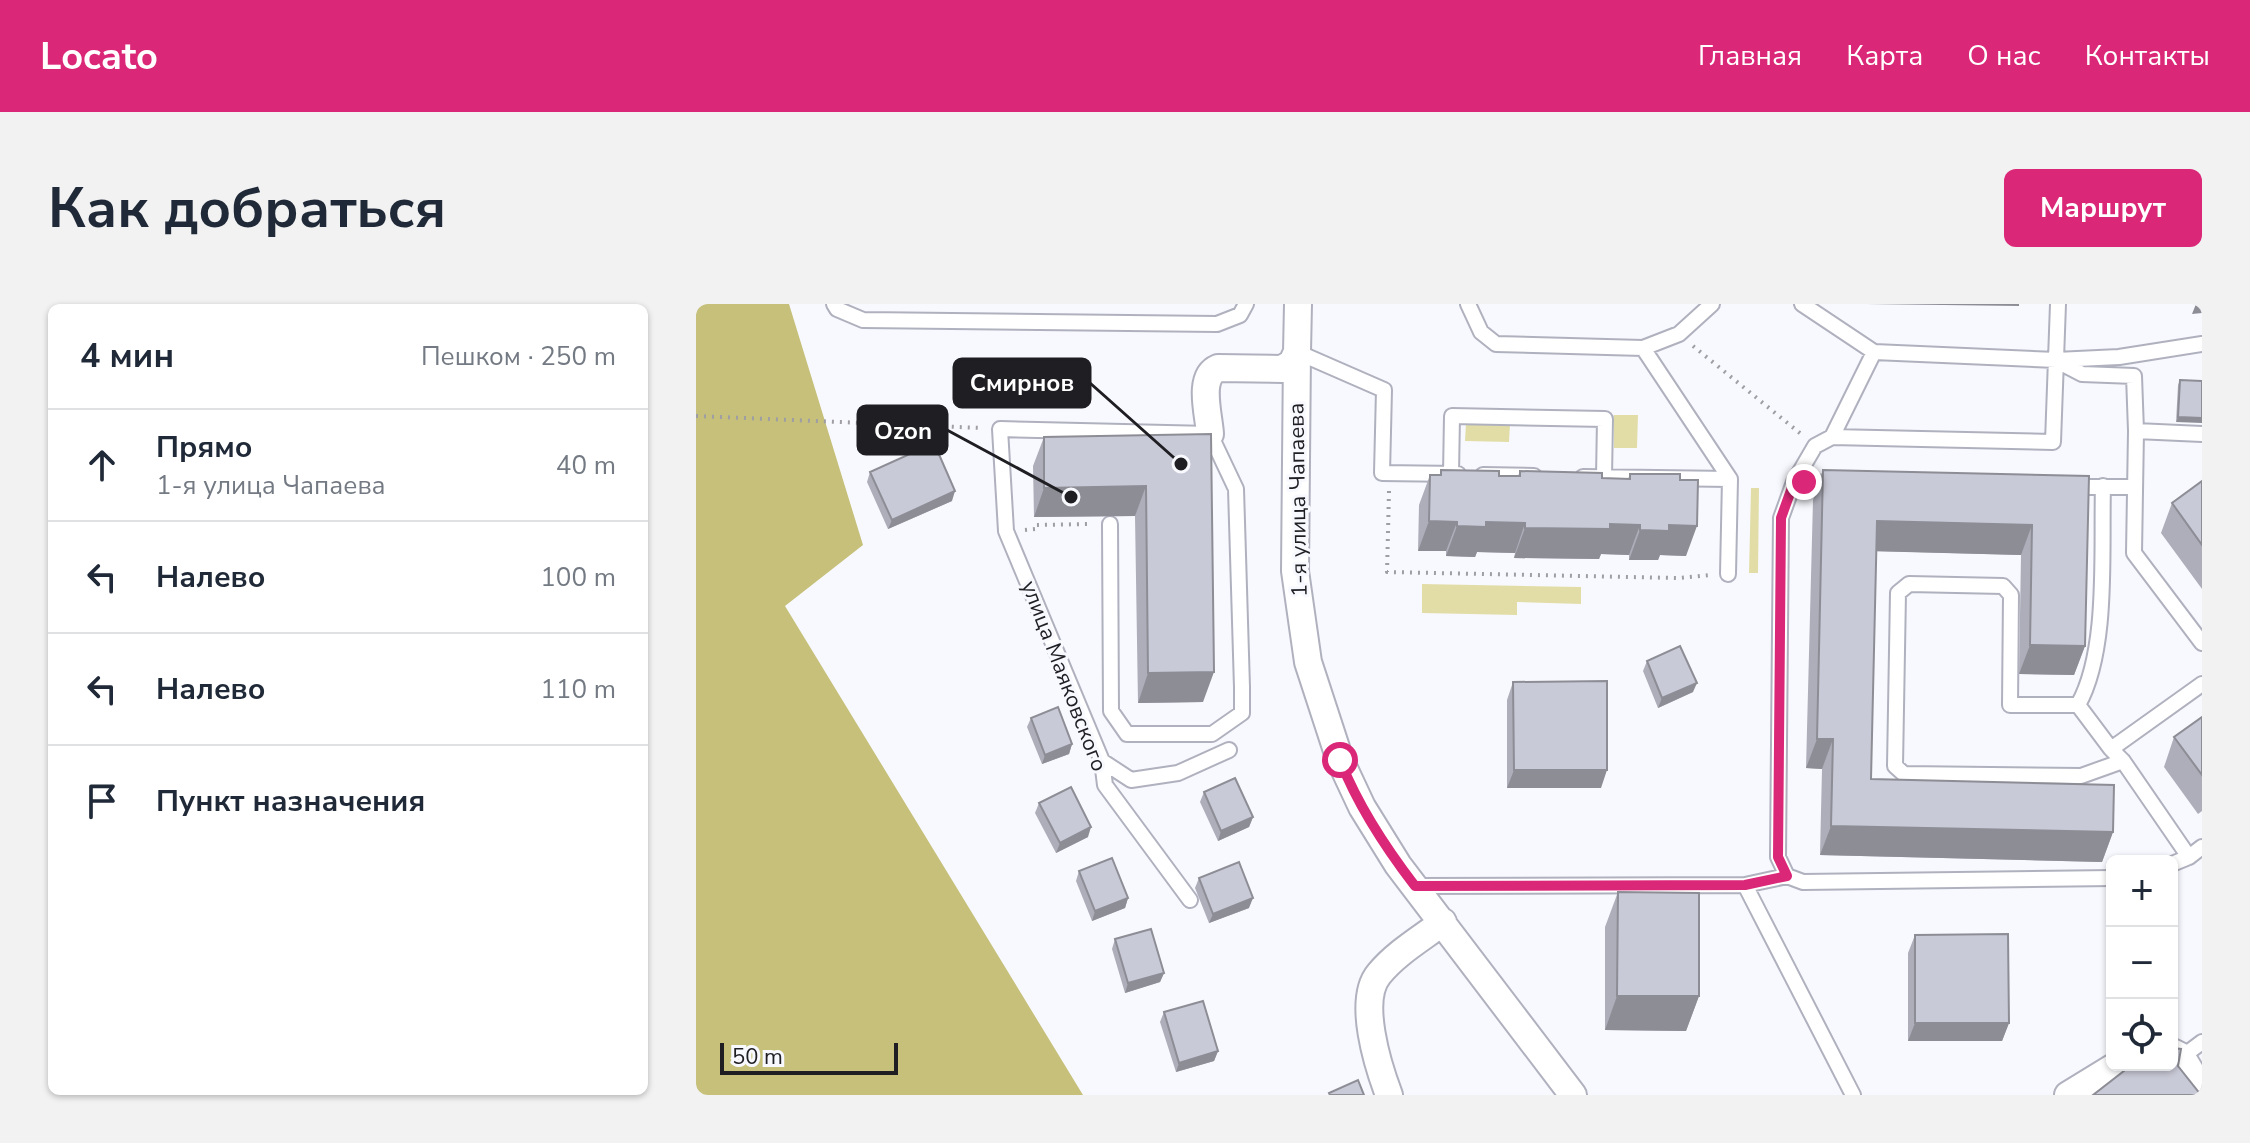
<!DOCTYPE html>
<html lang="ru">
<meta charset="utf-8">
<style>
body{margin:0;font-family:"Nunito Sans",sans-serif;background:#f2f2f3;color:#1f2937}
.controls{position:absolute;right:24px;bottom:24px;display:grid;overflow:hidden;border-radius:12px;box-shadow:0 2px 6px #0004}
.controls button{width:72px;height:72px;display:grid;place-items:center;padding:0;border:0;border-bottom:2px solid #e0e1e3;background:#fff;color:#1f2937;font:40px sans-serif}
.scale{position:absolute;left:24px;bottom:20px;width:178px;box-sizing:border-box;padding-left:8px;border:4px solid #1e1e23;border-top:0;font-size:22px;line-height:28px;white-space:nowrap;color:#1e1e23;-webkit-text-stroke:6px #f8f9fe;paint-order:stroke}
.stop{position:absolute;width:24px;height:24px;margin:-18px;border:6px solid #db2777;border-radius:50%;background:#fff}
.stop.end{background:#db2777;border-color:#fff;box-shadow:0 2px 8px #0008}
.list{margin:0;padding:0;list-style:none}
h2{display:flex;justify-content:space-between;align-items:center;height:104px;margin:0;padding:0 32px;font-size:34px}
h2 small{font-size:26px;font-weight:400;color:#747a83}
.list li{display:grid;grid-template-columns:52px 1fr auto;gap:24px;align-items:center;box-sizing:border-box;height:112px;padding:0 32px;border-top:2px solid #e0e1e3}
.list b{display:block;font-size:30px;white-space:nowrap}
.list p{margin:0;font-size:26px;white-space:nowrap;color:#747a83}
.list em{font-size:26px;font-style:normal;color:#747a83}
.icon{flex:none;width:44px;height:44px;fill:none;stroke:currentColor;stroke-width:2;stroke-linecap:round;stroke-linejoin:round}
.map{position:relative;flex:none;width:1506px;height:791px;overflow:hidden;border-radius:12px}
header{display:flex;align-items:center;gap:48px;box-sizing:border-box;height:112px;padding:0 40px;background:#db2777;color:#fff}
header strong{font-size:38px}
nav{display:flex;gap:44px;margin-inline-start:auto;font-size:28px}
.intro{display:flex;align-items:center;justify-content:space-between;box-sizing:border-box;height:192px;padding:0 48px}
h1{margin:0;font-size:56px}
.button{padding:20px 36px;border-radius:12px;background:#db2777;color:#fff;font-size:28px;font-weight:700}
main{display:flex;gap:48px;padding:0 48px}
aside{flex:1;background:#fff;border-radius:12px;box-shadow:0 2px 6px #0004}
.map>svg:first-child{display:block}
.green{fill:#e2dda7}
.forest{fill:#c6c07b}
.lines{fill:none;stroke-linecap:round;stroke-linejoin:round}
.lane-casing{stroke:#b0b1be;stroke-width:18}
.street-casing{stroke:#b0b1be;stroke-width:30}
.path{stroke:#9e9ea3;stroke-width:4;stroke-dasharray:2 6;stroke-linecap:butt}
.lane{stroke:#fff;stroke-width:14}
.street{stroke:#fff;stroke-width:26}
.wall{fill:#adaeb9}
.shaded-wall{fill:#8d8d96}
.building{fill:#c9cad7;stroke:#8d8d96;stroke-width:2}
.route{stroke:#db2777;stroke-width:10}
.labels{text-anchor:middle;dominant-baseline:central;stroke-width:6;stroke-linejoin:round;paint-order:stroke}
.street-label{font-size:22px;fill:#1e1e23;stroke:#f8f9fe}
.leader{fill:none;stroke:#1e1e23;stroke-width:3}
.callout-dot{fill:#1e1e23;stroke:#f8f9fe;stroke-width:3}
.callout{fill:#1e1e23;stroke:#1e1e23;stroke-width:3}
.callout-label{font-size:24px;text-anchor:middle;font-weight:bold;fill:#fff}
</style>
<header>
<strong>Locato</strong>
<nav><a>Главная</a><a>Карта</a><a>О нас</a><a>Контакты</a></nav>
</header>
<div class="intro"><h1>Как добраться</h1><a class="button">Маршрут</a></div>
<main>
<aside>
<h2>4 мин<small>Пешком · 250 m</small></h2>
<ul class="list">
<li><svg class="icon" aria-label="ahead" viewBox="0 0 24 24"><path d="M12 20V5M6 11l6-6 6 6"/></svg><div><b>Прямо</b><p>1-я улица Чапаева</p></div><em>40 m</em></li>
<li><svg class="icon" aria-label="left" viewBox="0 0 24 24"><path d="M17 20v-9H6M10 6l-5 5 5 5"/></svg><div><b>Налево</b></div><em>100 m</em></li>
<li><svg class="icon" aria-label="left" viewBox="0 0 24 24"><path d="M17 20v-9H6M10 6l-5 5 5 5"/></svg><div><b>Налево</b></div><em>110 m</em></li>
<li><svg class="icon" aria-label="arrive" viewBox="0 0 24 24"><path d="M6 21V4h12l-3 4 3 4H6"/></svg><div><b>Пункт назначения</b></div></li>
</ul>
</aside>
<div class="map">
<svg width="1506" height="791" viewBox="0 0 1506 791">
<rect width="100%" height="100%" fill="#f8f9fe"/>
<path class="green" d="M 918,111 L 942,111 L 941,144 L 918,144 Z
M 770,119 L 814,120 L 813,138 L 769,137 Z
M 1055,184 L 1063,184 L 1062,269 L 1053,269 Z
M 726,280 L 885,283 L 885,300 L 821,298 L 821,311 L 726,309 Z"/>
<path class="forest" d="M 0,0 L 93,0 L 167,241 L 89,302 L 387,791 L 0,791 Z"/>
<g class="lines">
<g class="lane-casing">
<path id="lane" d="M 138,0 L 141,5 L 167,16 L 521,20 L 544,11 L 550,0
M 772,0 L 785,28 L 800,40 L 947,44 L 983,30 L 1016,0
M 1106,0 L 1178,48 L 1360,56 L 1423,53 L 1506,40
M 1362,0 L 1357,138 L 1136,133 L 1119,142 L 1098,178 L 1085,214 L 1082,553 L 1091,572 L 1107,578 L 1416,574
M 947,44 L 1034,175 L 1032,270
M 601,48 L 688,86 L 686,169 L 762,170
M 1361,57 L 1386,70 L 1438,72 L 1440,127 L 1438,249 L 1506,339
M 1440,127 L 1506,130
M 1136,133 L 1178,48
M 755,170 L 756,112 L 909,115 L 908,173
M 787,171 L 838,172
M 887,173 L 1034,175
M 1098,178 L 1141,179
M 1407,182 C 1405,247 1413,346 1382,401 L 1314,401 L 1315,291 L 1307,282 L 1213,280 L 1202,289 L 1199,462 L 1208,470 L 1385,472 L 1427,457
M 1374,183 L 1439,183
M 414,220 L 415,407 L 431,430 L 516,430 L 546,409 L 546,383 L 540,185 L 514,130 L 304,125 L 310,227 L 406,457 L 409,481 L 494,596
M 1506,380 L 1415,445 L 1427,457 L 1493,553 L 1506,543
M 1382,401 L 1415,445
M 406,457 L 435,476 L 482,469 L 533,446
M 1476,560 L 1493,553
M 1049,581 L 1157,791
M 719,582 L 1049,581 L 1091,572
M 1486,753 L 1506,738"/>
</g>
<g class="street-casing">
<path id="street" d="M 601,48 L 599,267 L 612,358 L 644,456 L 666,503 L 702,561 L 877,791
M 514,130 C 513,111 501,73 522,64 L 586,65 L 596,59 L 601,48 L 602,0
M 1476,748 L 1486,753 L 1506,787
M 693,791 C 682,762 661,696 683,670 C 700,649 726,634 747,618
M 1372,791 L 1421,761"/>
</g>
<path class="path" d="M 997,42 L 1105,130
M 0,112 L 286,124
M 693,187 L 691,268 L 982,274 L 1014,271
M 329,226 L 339,225 L 339,221 L 396,220"/>
<use href="#lane" class="lane"/>
<use href="#street" class="street"/>
</g>
<path class="wall" d="M 1484,76 L 1506,77 L 1480,118 L 1482,81 Z
M 515,130 L 507,398 L 442,399 L 439,212 L 338,213 L 337,162 L 348,133 Z
M 745,166 L 803,172 L 822,172 L 824,167 L 906,174 L 932,175 L 934,170 L 990,252 L 964,251 L 962,256 L 933,256 L 933,251 L 905,250 L 903,255 L 818,254 L 819,249 L 781,248 L 779,253 L 750,252 L 750,247 L 722,247 L 723,201 L 734,171 L 744,171 Z
M 1127,166 L 1393,172 L 1389,342 L 1378,371 L 1323,370 L 1325,251 L 1180,247 L 1175,475 L 1417,528 L 1406,558 L 1124,551 L 1126,465 L 1110,464 L 1117,196 Z
M 174,168 L 256,197 L 192,225 L 171,178 Z
M 1506,177 L 1506,285 L 1465,229 L 1476,199 Z
M 951,357 L 997,388 L 962,404 L 947,367 Z
M 817,378 L 905,484 L 811,484 L 811,396 Z
M 1506,413 L 1506,507 L 1502,510 L 1468,463 L 1478,433 Z
M 335,414 L 376,440 L 373,450 L 346,460 L 331,423 Z
M 508,488 L 557,513 L 553,523 L 522,537 L 504,498 Z
M 343,499 L 392,533 L 360,549 L 339,509 Z
M 383,567 L 432,594 L 429,604 L 396,617 L 380,577 Z
M 503,574 L 553,604 L 513,619 L 499,584 Z
M 922,588 L 1003,692 L 990,727 L 909,726 L 909,623 Z
M 1219,631 L 1313,719 L 1306,737 L 1212,737 L 1212,649 Z
M 419,635 L 468,669 L 464,678 L 429,689 L 416,645 Z
M 468,708 L 522,747 L 518,757 L 480,768 L 464,718 Z"/>
<path class="shaded-wall" d="M 1170,0 L 1323,0 L 1323,2 Z
M 1500,0 L 1506,0 L 1506,9 L 1496,10 Z
M 1482,113 L 1506,114 L 1506,119 L 1480,118 Z
M 450,182 L 439,212 L 338,213 L 348,184 Z
M 259,187 L 256,197 L 192,225 L 196,216 Z
M 733,217 L 761,218 L 750,247 L 722,247 Z
M 1181,217 L 1336,221 L 1325,251 L 1170,247 Z
M 790,218 L 829,219 L 819,249 L 781,248 L 779,253 L 750,252 L 761,222 Z
M 914,220 L 944,221 L 933,251 L 905,250 L 903,255 L 818,254 L 829,224 Z
M 973,221 L 1001,222 L 990,252 L 964,251 L 962,256 L 933,256 L 944,226 Z
M 1334,341 L 1389,342 L 1378,371 L 1323,370 Z
M 518,368 L 507,398 L 442,399 L 452,369 Z
M 1001,379 L 997,388 L 962,404 L 966,394 Z
M 1121,435 L 1137,435 L 1126,465 L 1110,464 Z
M 376,440 L 373,450 L 346,460 L 349,451 Z
M 818,466 L 911,466 L 905,484 L 811,484 Z
M 557,513 L 553,523 L 522,537 L 525,527 Z
M 1135,522 L 1417,528 L 1406,558 L 1124,551 Z
M 395,523 L 392,533 L 360,549 L 364,539 Z
M 432,594 L 429,604 L 396,617 L 399,607 Z
M 557,594 L 553,604 L 513,619 L 517,610 Z
M 468,669 L 464,678 L 429,689 L 432,679 Z
M 921,692 L 1003,692 L 990,727 L 909,726 Z
M 1219,719 L 1313,719 L 1306,737 L 1212,737 Z
M 522,747 L 518,757 L 480,768 L 483,759 Z"/>
<path class="building" d="M 1484,76 L 1506,77 L 1506,114 L 1482,113 Z
M 515,130 L 518,368 L 452,369 L 450,182 L 348,184 L 348,133 Z
M 238,139 L 259,187 L 196,216 L 174,168 Z
M 745,166 L 803,167 L 803,172 L 824,172 L 824,167 L 906,169 L 906,174 L 934,175 L 934,170 L 984,170 L 984,176 L 1002,176 L 1001,222 L 973,221 L 973,227 L 944,226 L 944,221 L 914,220 L 914,225 L 829,224 L 829,219 L 790,218 L 790,223 L 761,222 L 761,218 L 733,217 L 734,171 L 745,171 Z
M 1127,166 L 1393,172 L 1389,342 L 1334,341 L 1336,221 L 1181,217 L 1175,475 L 1418,481 L 1417,528 L 1135,522 L 1137,435 L 1121,435 Z
M 1506,177 L 1506,241 L 1476,199 Z
M 984,342 L 1001,379 L 966,394 L 951,357 Z
M 911,377 L 911,466 L 818,466 L 817,378 Z
M 362,403 L 376,440 L 349,451 L 335,414 Z
M 1506,413 L 1506,471 L 1478,433 Z
M 539,474 L 557,513 L 525,527 L 508,488 Z
M 375,483 L 395,523 L 364,539 L 343,499 Z
M 416,554 L 432,594 L 399,607 L 383,567 Z
M 543,558 L 557,594 L 517,610 L 503,574 Z
M 922,588 L 1003,589 L 1003,692 L 921,692 Z
M 455,625 L 468,669 L 432,679 L 419,635 Z
M 1312,630 L 1313,719 L 1219,719 L 1219,631 Z
M 507,697 L 522,747 L 483,759 L 468,708 Z
M 1476,744 L 1485,745 L 1482,762 L 1505,791 L 1397,791 L 1433,763 L 1433,761 L 1476,761 Z
M 662,776 L 668,791 L 634,791 L 633,789 Z"/>
<g class="lines">
<path class="route" d="M 644,456 C 662,502 689,543 719,582 L 1049,581 L 1091,572 L 1082,553 L 1085,214 L 1098,178 L 1108,178"/>
</g>
<g class="labels">
<g class="street-label">
<text transform="translate(602 196) rotate(-91)">1-я улица Чапаева</text>
<text transform="translate(368 372) rotate(69)">улица Маяковского</text>
</g>
</g>
<path class="leader" d="M485 160L394 79M375 193L251 126"/>
<g class="callout-dot">
<circle cx="485" cy="160" r="8"/>
<circle cx="375" cy="193" r="8"/>
</g>
<g class="callout">
<rect x="258" y="55" width="136" height="48" rx="8"/>
<rect x="162" y="102" width="89" height="48" rx="8"/>
</g>
<g class="callout-label">
<text x="326" y="87">Смирнов</text>
<text x="207" y="135">Ozon</text>
</g>
</svg>
<div class="controls">
<button>+</button>
<button>−</button>
<button><svg class="icon" aria-label="locate" viewBox="0 0 24 24"><circle cx="12" cy="12" r="6"/><path d="M12 2v4M12 18v4M2 12h4M18 12h4"/></svg></button>
</div>
<div class="scale">50 m</div>
<div class="stop" style="left:644px;top:456px"></div>
<div class="stop end" style="left:1108px;top:178px"></div>
</div>
</main>
